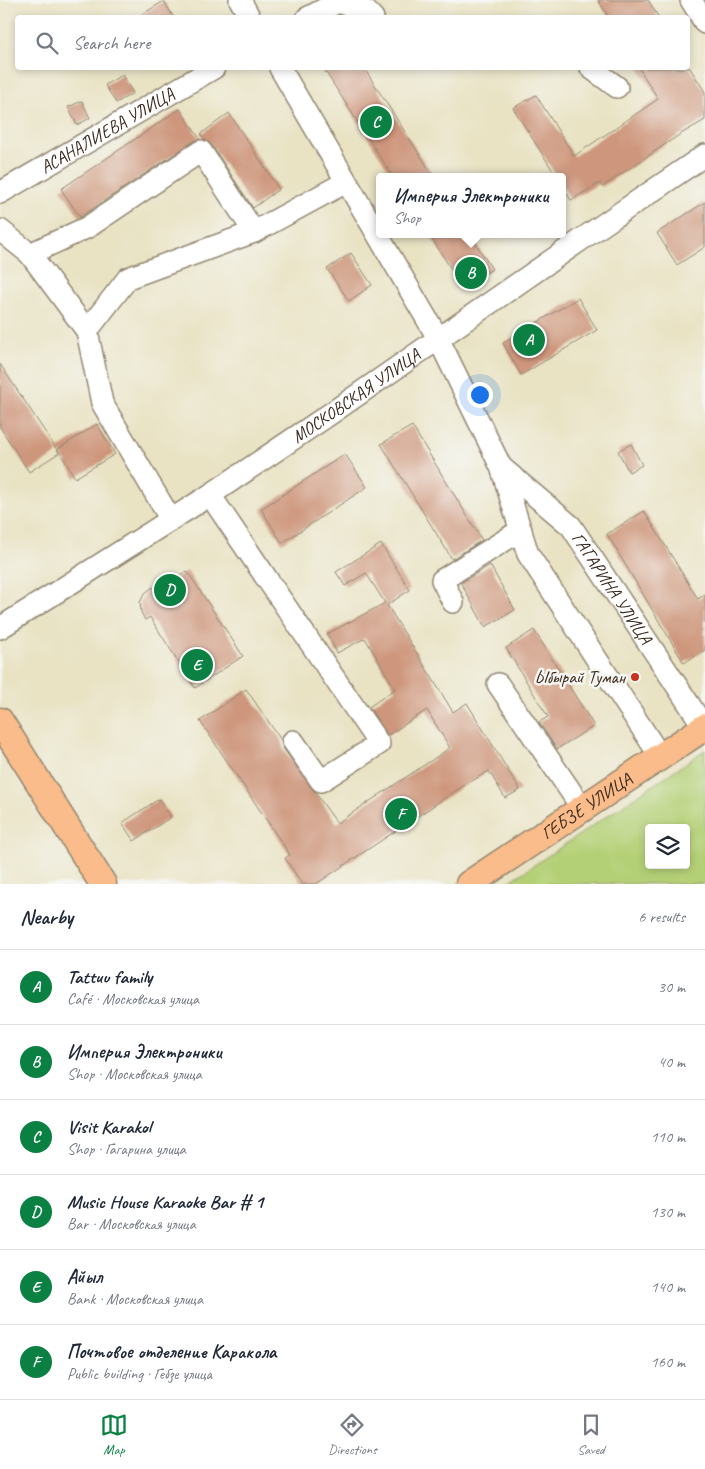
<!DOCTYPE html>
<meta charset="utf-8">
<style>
body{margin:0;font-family:Caveat,sans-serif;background:#f6f6f7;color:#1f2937}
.controls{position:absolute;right:15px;bottom:15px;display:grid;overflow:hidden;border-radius:5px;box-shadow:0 2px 8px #0003}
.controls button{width:45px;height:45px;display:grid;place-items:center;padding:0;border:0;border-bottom:1px solid #e0e1e3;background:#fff;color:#1f2937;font:25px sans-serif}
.you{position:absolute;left:479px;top:394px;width:18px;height:18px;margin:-12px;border:4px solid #fff;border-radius:50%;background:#1a73e8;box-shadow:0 0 0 8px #1a73e833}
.badge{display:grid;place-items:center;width:32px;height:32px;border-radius:50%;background:#0b8043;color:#fff;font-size:16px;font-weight:700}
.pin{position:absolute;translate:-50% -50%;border:2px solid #fff;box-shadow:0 1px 5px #0006}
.popup{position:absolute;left:376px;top:173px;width:190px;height:65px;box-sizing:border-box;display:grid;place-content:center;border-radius:5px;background:#fff;filter:drop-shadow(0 1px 4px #0005);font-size:16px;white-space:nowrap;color:#747a83}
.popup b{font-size:19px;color:#1f2937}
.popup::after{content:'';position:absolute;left:50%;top:100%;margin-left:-10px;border:10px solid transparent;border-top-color:#fff}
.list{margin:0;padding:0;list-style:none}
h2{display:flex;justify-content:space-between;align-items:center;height:65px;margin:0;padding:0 20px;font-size:21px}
h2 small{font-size:16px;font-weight:400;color:#747a83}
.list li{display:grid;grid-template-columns:32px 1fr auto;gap:15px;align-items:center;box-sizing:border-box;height:75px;padding:0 20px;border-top:1px solid #e0e1e3}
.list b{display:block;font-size:19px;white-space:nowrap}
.list p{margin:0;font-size:16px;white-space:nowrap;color:#747a83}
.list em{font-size:16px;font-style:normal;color:#747a83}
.icon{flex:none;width:28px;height:28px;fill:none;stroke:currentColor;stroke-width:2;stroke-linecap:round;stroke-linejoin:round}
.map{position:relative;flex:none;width:705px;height:884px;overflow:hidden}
.search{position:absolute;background:#fff;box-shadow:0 2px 8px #0003;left:15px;right:15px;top:15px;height:55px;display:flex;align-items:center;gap:12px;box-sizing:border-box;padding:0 18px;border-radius:5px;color:#747a83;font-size:19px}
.sheet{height:515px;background:#fff}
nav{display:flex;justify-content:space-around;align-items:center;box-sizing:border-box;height:70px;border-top:1px solid #e0e1e3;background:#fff;font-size:14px;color:#747a83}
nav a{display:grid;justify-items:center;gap:2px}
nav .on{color:#0b8043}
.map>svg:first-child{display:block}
.green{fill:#b4d076;stroke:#787d4a;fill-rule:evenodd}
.building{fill:#ce967b}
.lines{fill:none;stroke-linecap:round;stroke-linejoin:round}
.minor-casing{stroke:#928671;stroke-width:24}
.major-casing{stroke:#928671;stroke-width:29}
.minor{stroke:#fff;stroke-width:21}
.major{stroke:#f9bc8a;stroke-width:26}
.poi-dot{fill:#c8321e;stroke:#f6f6f2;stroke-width:2}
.labels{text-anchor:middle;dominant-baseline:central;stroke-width:5;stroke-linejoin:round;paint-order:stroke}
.street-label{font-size:18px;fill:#3b2a1e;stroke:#f6f6f2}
.poi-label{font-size:18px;fill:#3b2a1e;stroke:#f6f6f2;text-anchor:end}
</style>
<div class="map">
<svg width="705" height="884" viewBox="0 0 705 884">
<rect width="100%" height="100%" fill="#f6f6f2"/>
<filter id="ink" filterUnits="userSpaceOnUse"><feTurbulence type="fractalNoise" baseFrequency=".02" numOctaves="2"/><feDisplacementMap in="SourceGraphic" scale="10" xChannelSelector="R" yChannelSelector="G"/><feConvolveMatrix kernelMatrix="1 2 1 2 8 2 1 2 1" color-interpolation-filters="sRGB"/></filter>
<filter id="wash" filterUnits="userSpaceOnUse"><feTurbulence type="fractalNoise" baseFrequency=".0096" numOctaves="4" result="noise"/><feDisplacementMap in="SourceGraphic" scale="20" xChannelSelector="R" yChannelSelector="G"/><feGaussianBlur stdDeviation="1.12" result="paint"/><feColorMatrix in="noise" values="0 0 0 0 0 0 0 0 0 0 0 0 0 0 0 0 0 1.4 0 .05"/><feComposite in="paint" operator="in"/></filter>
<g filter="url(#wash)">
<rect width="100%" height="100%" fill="#e9e3c4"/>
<path class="green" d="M 705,750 L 705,884 L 506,884 ZM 649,828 L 686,828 L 686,865 L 649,865 Z"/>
<g id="blocks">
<path class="building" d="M 598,0 L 648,0 L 659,18 L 609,18 Z
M 164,1 L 174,18 L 136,18 Z
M 323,68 L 364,68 L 434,177 L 393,177 Z
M 639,68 L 690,68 L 705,92 L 705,120 L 679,135 L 602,187 L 600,183 L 571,200 L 562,186 L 562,177 L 557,177 L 513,108 L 536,95 L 574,156 L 658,99 Z
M 122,75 L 133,93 L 116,103 L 105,85 Z
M 82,101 L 90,118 L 77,125 L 68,107 Z
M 180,109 L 200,139 L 194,141 L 80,217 L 61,189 Z
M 229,113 L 279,189 L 253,208 L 211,144 L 204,139 L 201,134 Z
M 705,202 L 705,247 L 677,265 L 657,233 Z
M 429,234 L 470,234 L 492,269 L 463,288 Z
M 351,253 L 372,285 L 349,301 L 327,269 Z
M 578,298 L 597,330 L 521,375 L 503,343 Z
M 0,364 L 59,453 L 29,472 L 0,427 Z
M 97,424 L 115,454 L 75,478 L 58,449 Z
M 412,426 L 482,540 L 452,559 L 381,444 Z
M 631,444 L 642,465 L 629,472 L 618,451 Z
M 345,454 L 367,487 L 282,543 L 261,509 Z
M 644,511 L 698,599 L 705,594 L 705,650 L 684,663 L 607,534 Z
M 381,544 L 410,590 L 387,605 L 453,712 L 467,703 L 520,790 L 505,798 L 489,771 L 460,788 L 316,884 L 302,884 L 285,858 L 290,855 L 200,721 L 246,689 L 281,740 L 283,748 L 337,823 L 450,748 L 427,710 L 388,735 L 369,707 L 395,689 L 365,638 L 337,653 L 327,634 L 385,603 L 366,573 L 345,586 L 336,572 Z
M 490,565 L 515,610 L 485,627 L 461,583 Z
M 187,571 L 243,656 L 195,688 L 150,617 L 145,620 L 141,612 L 140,602 L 145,593 L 153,587 L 157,593 Z
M 534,630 L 594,726 L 557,749 L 539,722 L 548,717 L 506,648 Z
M 159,799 L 171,817 L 134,841 L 122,823 Z"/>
</g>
</g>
<g filter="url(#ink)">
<use href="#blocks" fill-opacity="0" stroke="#928671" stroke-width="1"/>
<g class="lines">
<g class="minor-casing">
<g id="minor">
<path d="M 240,0 L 250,18"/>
<path d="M 691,0 L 705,23"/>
<path d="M 307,18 L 338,2 L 366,11 L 373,18"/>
<path d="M 280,68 L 438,338 L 501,467 L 528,554 L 660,756"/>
<path d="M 591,68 L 617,87"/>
<path id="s1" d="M 0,193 L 214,68"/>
<path d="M 0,230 L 30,254 L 87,331 L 102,403 L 171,520"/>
<path d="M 30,254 L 88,227 L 201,151 L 254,232"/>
<path d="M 87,331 L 128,278 L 254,232 L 346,182"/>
<path id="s2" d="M 501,467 L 571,526 L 704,727"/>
<path d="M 210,495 L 379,744 L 321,781 L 293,741"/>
<path d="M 453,602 L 442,580 L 521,530"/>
<path id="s3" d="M 0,628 L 210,495 L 330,414 L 585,237 L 705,155"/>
<path d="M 498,684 L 582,808"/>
</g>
</g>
<g class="major-casing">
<g id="major">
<path d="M 0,721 L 103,884"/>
<path id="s4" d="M 469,884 L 705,727"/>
</g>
</g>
<use href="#minor" class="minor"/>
<use href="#major" class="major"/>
</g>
</g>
<circle class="poi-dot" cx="635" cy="677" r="5"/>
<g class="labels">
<g class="street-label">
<text stroke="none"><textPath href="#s1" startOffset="124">АСАНАЛИЕВА УЛИЦА</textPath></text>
<text stroke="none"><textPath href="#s3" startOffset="425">МОСКОВСКАЯ УЛИЦА</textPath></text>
<text stroke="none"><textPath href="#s2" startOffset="166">ГАГАРИНА УЛИЦА</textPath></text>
<text stroke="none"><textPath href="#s4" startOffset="141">ГЕБЗЕ УЛИЦА</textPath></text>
</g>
<g class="poi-label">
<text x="625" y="677">Ыбырай Туман</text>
</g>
</g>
</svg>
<div class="controls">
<button><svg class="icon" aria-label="layers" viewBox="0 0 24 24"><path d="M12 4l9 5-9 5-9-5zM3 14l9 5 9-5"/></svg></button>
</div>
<div class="you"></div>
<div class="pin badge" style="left:529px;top:340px">A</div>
<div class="pin badge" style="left:471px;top:273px">B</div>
<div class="popup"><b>Империя Электроники</b>Shop</div>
<div class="pin badge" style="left:376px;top:122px">C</div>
<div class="pin badge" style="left:170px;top:590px">D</div>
<div class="pin badge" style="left:197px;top:665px">E</div>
<div class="pin badge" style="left:401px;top:814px">F</div>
<div class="search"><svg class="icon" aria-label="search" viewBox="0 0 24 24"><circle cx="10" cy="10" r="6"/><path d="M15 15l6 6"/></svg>Search here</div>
</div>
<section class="sheet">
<h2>Nearby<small>6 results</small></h2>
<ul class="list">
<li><span class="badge">A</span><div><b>Tattuu family</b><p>Café · Московская улица</p></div><em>30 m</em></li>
<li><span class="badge">B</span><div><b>Империя Электроники</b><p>Shop · Московская улица</p></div><em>40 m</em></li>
<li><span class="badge">C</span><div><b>Visit Karakol</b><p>Shop · Гагарина улица</p></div><em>110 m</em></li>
<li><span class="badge">D</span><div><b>Music House Karaoke Bar # 1</b><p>Bar · Московская улица</p></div><em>130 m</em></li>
<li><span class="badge">E</span><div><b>Айыл</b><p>Bank · Московская улица</p></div><em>140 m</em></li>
<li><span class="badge">F</span><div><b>Почтовое отделение Каракола</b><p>Public building · Гебзе улица</p></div><em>160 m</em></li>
</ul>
</section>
<nav>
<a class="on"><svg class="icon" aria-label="map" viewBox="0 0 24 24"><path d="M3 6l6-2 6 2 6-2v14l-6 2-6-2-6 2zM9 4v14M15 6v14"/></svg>Map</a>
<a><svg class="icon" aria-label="directions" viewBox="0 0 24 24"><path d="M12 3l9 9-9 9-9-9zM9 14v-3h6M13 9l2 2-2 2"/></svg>Directions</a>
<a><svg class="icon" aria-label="saved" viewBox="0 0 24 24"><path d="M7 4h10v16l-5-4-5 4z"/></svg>Saved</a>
</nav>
